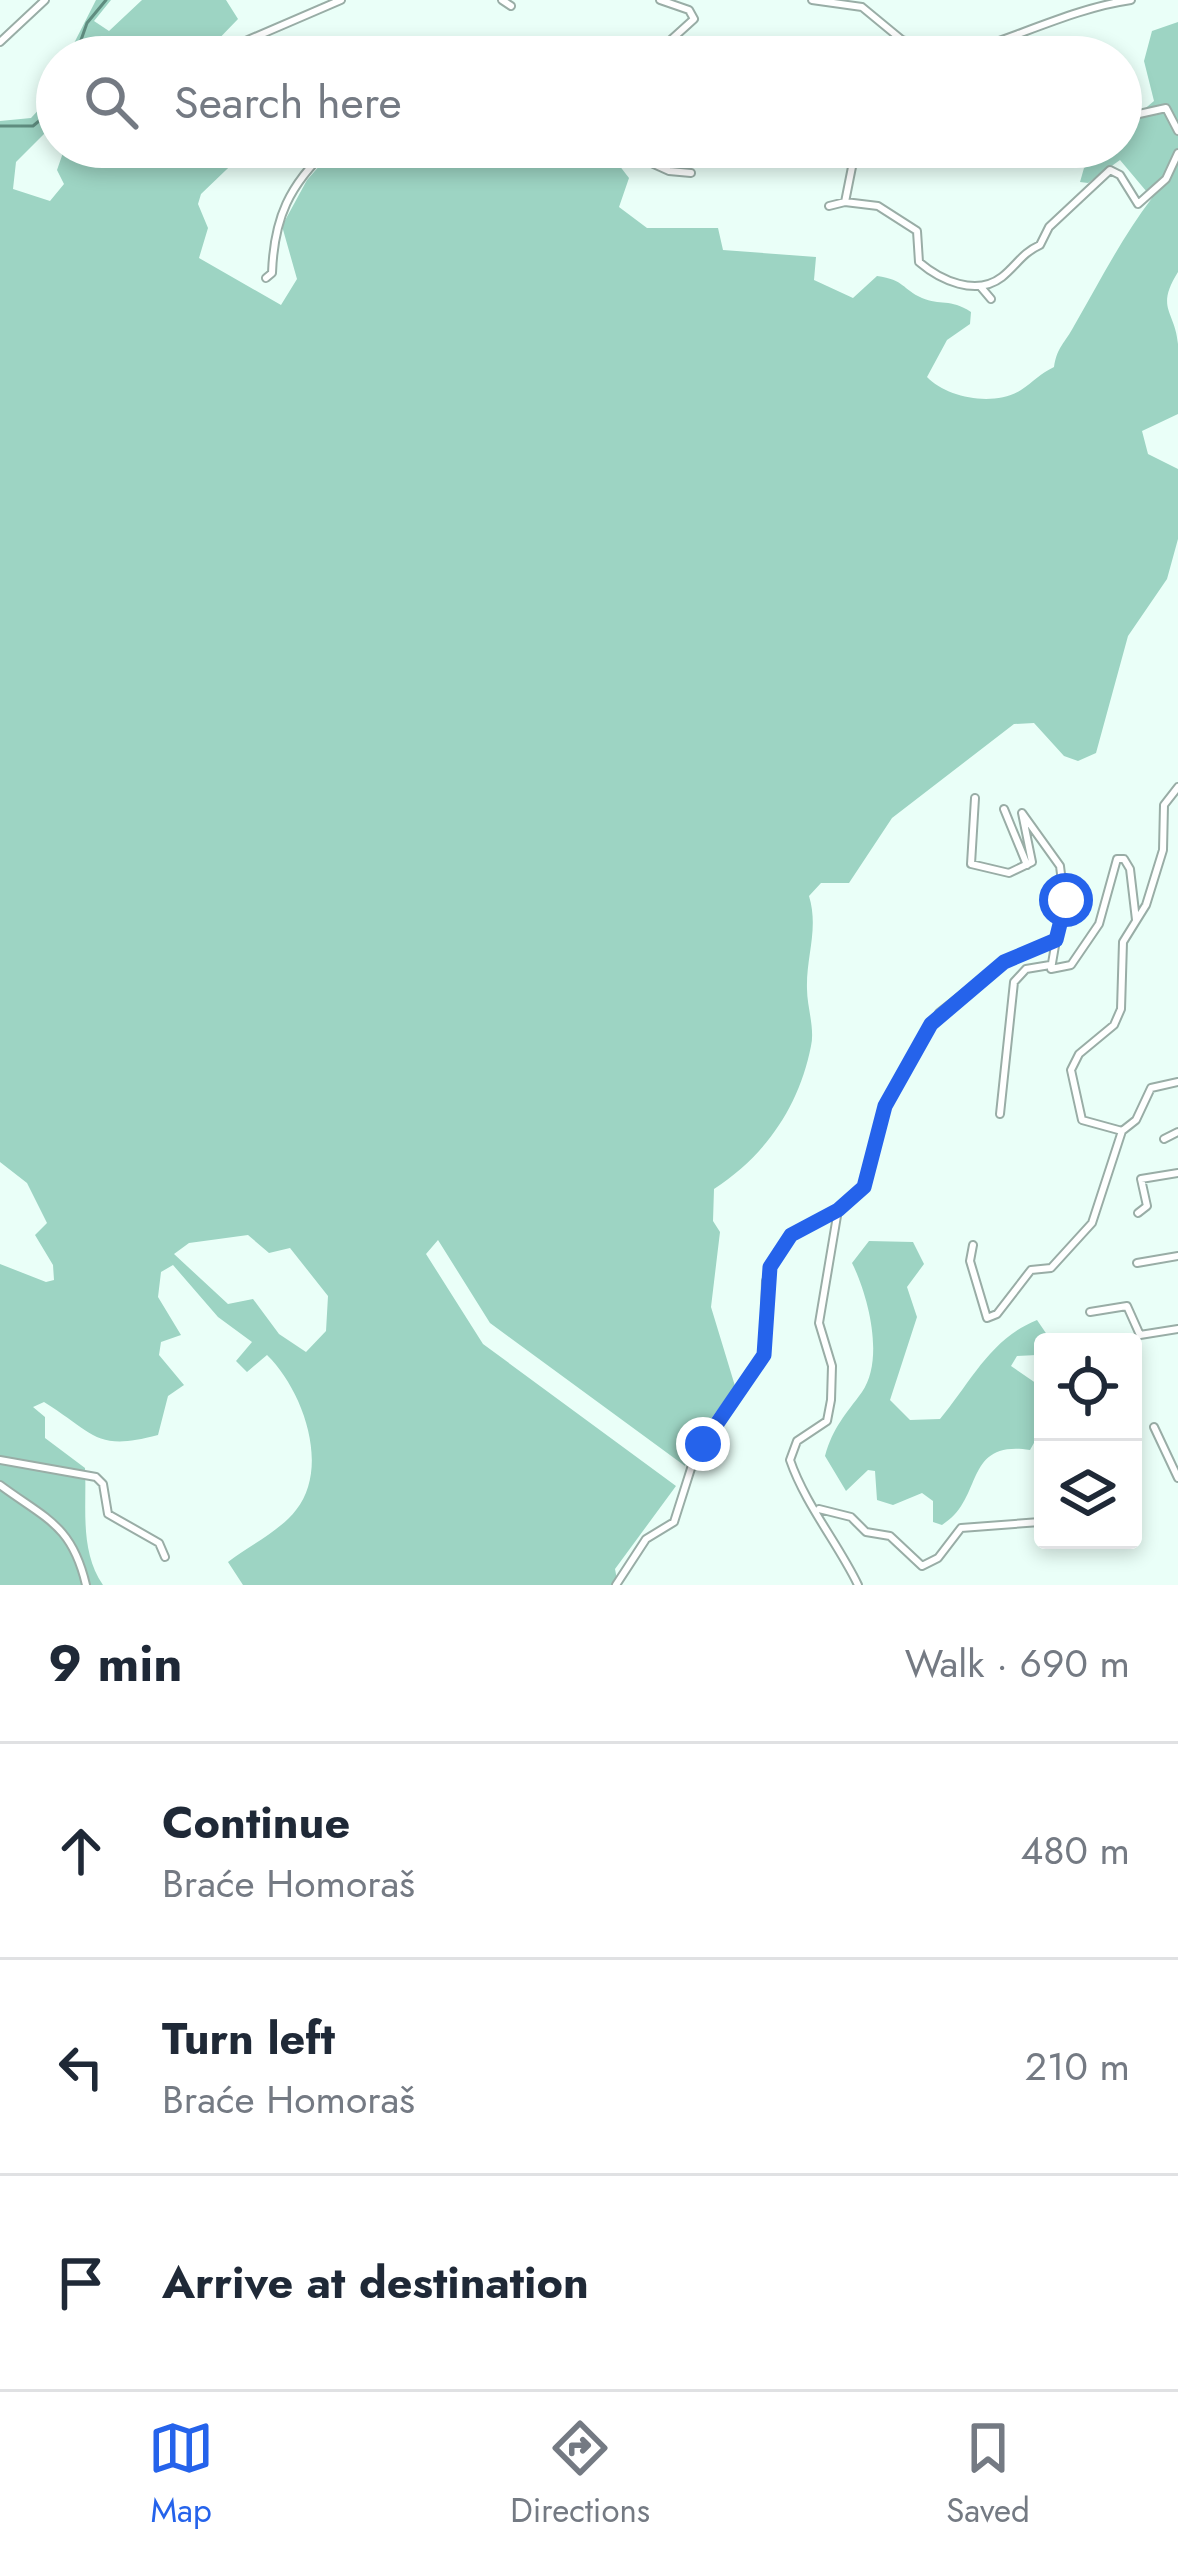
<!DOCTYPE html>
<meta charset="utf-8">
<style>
body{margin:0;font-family:Jost,sans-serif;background:#f2f2f3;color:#1f2937}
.controls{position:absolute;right:36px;bottom:36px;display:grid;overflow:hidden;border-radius:12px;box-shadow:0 6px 18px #0003}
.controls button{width:108px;height:108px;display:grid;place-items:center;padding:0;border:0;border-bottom:3px solid #e0e1e3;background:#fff;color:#1f2937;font:60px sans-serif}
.stop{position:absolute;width:36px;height:36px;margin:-27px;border:9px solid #2563eb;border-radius:50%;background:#fff}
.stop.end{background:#2563eb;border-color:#fff;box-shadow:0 3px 12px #0008}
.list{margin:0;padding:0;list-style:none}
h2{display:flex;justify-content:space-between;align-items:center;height:156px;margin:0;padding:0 48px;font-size:51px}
h2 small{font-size:39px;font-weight:400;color:#747a83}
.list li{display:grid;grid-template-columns:78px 1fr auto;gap:36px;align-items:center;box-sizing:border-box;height:216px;padding:0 48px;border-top:3px solid #e0e1e3}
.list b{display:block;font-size:45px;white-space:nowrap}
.list p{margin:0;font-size:39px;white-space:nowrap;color:#747a83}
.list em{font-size:39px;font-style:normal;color:#747a83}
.icon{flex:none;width:66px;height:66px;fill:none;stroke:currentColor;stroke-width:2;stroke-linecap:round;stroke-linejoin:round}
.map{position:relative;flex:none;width:1178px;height:1585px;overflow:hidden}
.search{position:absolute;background:#fff;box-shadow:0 6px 18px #0003;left:36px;right:36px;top:36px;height:132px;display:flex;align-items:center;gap:30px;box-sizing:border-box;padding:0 42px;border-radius:66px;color:#747a83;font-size:45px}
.sheet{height:804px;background:#fff}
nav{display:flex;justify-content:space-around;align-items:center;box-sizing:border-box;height:168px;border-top:3px solid #e0e1e3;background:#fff;font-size:33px;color:#747a83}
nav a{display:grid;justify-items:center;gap:6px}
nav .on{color:#2563eb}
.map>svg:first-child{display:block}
.green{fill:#9dd4c3;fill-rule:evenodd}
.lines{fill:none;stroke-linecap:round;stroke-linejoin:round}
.stream{stroke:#5f8c7f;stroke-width:3}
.minor-casing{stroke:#99ada6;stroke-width:10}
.minor{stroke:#fff;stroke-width:6}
.route{stroke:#2563eb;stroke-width:15}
</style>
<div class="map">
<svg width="1178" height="1585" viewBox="0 0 1178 1585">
<rect width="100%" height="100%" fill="#eafff8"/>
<path class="green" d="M 96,0 L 111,0 L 94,21 L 109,31 L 142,0 L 226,0 L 238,19 L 209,49 L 212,57 L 67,57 Z
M 1178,22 L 1178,272 C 1155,309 1175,310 1178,344 C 1178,367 1178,391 1178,414 L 1142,431 L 1148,454 L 1178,469 L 1178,539 L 1167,579 L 1128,636 L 1096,753 L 1078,761 L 1064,756 L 1034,723 L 1014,724 L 892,818 L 849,883 L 821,883 L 809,896 C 819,929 806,956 807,989 C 807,1007 815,1028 811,1046 C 799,1107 765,1156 714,1189 L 713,1221 L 720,1232 L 711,1307 L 735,1386 L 694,1442 L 685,1466 L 490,1323 L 438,1240 L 426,1254 L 483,1344 L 676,1486 L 615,1569 L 618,1585 L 243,1585 L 228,1562 C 249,1546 281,1530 296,1510 C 331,1466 302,1389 267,1355 L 247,1372 L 236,1361 L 252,1342 L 218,1317 L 173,1265 L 161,1272 L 158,1297 L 181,1335 L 161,1342 L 159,1355 L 184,1385 L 168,1396 L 158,1435 C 95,1452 94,1433 44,1402 L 33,1407 L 45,1417 L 45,1438 L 85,1468 C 87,1506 79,1550 103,1585 L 0,1585 L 0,1264 L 46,1282 L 54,1280 L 53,1265 L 35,1235 L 47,1223 L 27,1183 L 0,1162 L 0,121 L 31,118 L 57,90 L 57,121 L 16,162 L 13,189 L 50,201 L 64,184 L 57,170 L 65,147 L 250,147 L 201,194 L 198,204 L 208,228 L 199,258 L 281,305 L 297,279 L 282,226 L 307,180 L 335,148 L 366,164 L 430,148 L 482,153 L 483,148 L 554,160 L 560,147 L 605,147 L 629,178 L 619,207 L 647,228 L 718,228 L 723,250 L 816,257 L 814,280 L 853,298 L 877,276 C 905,280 902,289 922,298 C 940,306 950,298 971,312 L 970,324 L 947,340 L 927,377 C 947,398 994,407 1021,390 C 1033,382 1041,373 1054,367 C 1057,347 1065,343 1074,326 C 1100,281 1121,239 1152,198 L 1120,160 L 1088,183 L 1080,182 L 1084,168 L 1121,147 L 1123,127 L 1154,101 L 1144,61 L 1152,31 ZM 248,1235 L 269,1253 L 290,1248 L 328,1296 L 326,1331 L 306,1352 L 279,1334 L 253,1299 L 228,1304 L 174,1254 L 189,1243 Z
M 869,1241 L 913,1242 L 924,1264 L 907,1287 L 917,1317 L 890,1400 L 910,1420 L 940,1419 C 971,1382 990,1339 1037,1320 L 1052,1342 L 1043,1342 L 1043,1361 L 1037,1355 L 1017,1356 L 1011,1366 L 1043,1388 L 1043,1427 L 1030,1450 C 962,1440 985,1499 942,1525 L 933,1522 L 933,1501 L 922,1493 L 893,1505 L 877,1500 L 875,1471 L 868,1470 L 846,1491 L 825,1456 C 833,1427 846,1414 862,1392 C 885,1359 868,1295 852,1263 Z"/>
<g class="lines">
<path class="stream" d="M 75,57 L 87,23 L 106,0
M 0,126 L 33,126 L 57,106"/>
<g class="minor-casing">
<path id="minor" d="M 502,0 L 511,6
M 812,0 L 862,7 L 902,40 L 952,56
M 0,42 L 45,0
M 234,46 L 341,0
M 652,57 L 694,19 L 689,10 L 660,0
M 949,57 C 1008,42 1072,8 1131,0
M 1121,118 L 1166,108 L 1178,131
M 616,147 L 669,171 L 691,173
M 845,202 L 878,206 L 917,231 L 919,262 C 940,280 976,297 1002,277 C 1017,265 1022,253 1040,245 L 1049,227 L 1110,170 L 1120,175 L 1138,204 L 1166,179 L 1178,153
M 829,206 L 845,202 L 856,147
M 266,278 L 272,273 C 274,218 289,185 330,147
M 980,286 L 991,299
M 1178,787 L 1164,805 L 1163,850 L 1146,905 L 1123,942 L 1121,1009 L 1114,1025 L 1079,1054 L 1071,1070 L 1082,1120 L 1122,1131 L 1136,1120 L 1151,1088 L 1178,1082
M 975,798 L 971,864 L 1009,873 L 1032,862 L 1022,813 L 1060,866 L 1066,914 L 1056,940
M 1004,809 L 1027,865
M 1000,1114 L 1014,982 L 1026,969 L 1050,965
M 1164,1139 L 1178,1132
M 838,1210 L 819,1323 L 832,1366 L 831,1400 L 827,1421 L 797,1441 L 790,1460 C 805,1504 839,1545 858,1585
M 1138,1213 L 1147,1206 L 1141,1179 L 1178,1173
M 973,1245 L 970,1261 L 987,1318 L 997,1314 L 1031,1270 L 1051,1268 L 1092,1223 L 1122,1131
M 1137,1263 L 1178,1256
M 1090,1312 L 1127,1306 L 1140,1335 L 1178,1329
M 1154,1427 L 1178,1478
M 0,1460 L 96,1477 L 103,1484 L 108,1514 L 159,1543 L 165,1557
M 0,1485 C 46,1519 72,1525 86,1585
M 819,1509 L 851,1517 L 866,1532 L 890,1536 L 922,1566 L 938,1558 L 961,1528 L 1040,1522
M 616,1585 L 646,1539 L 674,1522 L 694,1459 L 764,1355 L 766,1281 L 778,1251 L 802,1227 L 838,1210 L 864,1187 L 885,1106 L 939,1013 L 1004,962 L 1056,940 L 1051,969 L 1071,965 L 1099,924 L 1117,859 L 1124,859 L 1130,869 L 1136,920"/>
</g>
<use href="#minor" class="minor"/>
</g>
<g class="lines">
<path class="route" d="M 703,1444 L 764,1355 L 770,1267 L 791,1235 L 838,1210 L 864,1187 L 885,1106 L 931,1024 L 1004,962 L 1056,940 L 1066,900"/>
</g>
</svg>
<div class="controls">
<button><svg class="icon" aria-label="locate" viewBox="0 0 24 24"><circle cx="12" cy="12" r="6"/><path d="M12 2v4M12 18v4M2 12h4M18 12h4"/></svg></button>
<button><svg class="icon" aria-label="layers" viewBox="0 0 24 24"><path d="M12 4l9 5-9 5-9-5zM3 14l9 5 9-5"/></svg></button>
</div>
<div class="stop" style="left:1066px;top:900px"></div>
<div class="stop end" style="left:703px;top:1444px"></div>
<div class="search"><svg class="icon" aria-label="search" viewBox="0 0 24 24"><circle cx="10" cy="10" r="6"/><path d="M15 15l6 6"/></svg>Search here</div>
</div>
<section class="sheet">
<h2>9 min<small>Walk · 690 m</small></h2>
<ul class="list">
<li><svg class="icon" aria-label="ahead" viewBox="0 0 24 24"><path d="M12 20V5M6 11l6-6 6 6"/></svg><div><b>Continue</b><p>Braće Homoraš</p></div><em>480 m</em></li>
<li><svg class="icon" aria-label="left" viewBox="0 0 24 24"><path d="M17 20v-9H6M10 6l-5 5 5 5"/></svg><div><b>Turn left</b><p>Braće Homoraš</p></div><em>210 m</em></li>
<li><svg class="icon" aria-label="arrive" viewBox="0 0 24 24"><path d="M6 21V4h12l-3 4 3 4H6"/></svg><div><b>Arrive at destination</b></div></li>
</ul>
</section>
<nav>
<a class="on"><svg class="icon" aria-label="map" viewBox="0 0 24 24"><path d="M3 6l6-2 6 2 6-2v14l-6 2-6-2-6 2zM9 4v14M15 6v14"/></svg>Map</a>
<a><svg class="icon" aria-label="directions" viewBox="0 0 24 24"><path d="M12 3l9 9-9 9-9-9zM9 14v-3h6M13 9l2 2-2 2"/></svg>Directions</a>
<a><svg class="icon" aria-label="saved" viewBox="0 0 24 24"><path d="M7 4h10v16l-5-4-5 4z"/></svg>Saved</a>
</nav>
